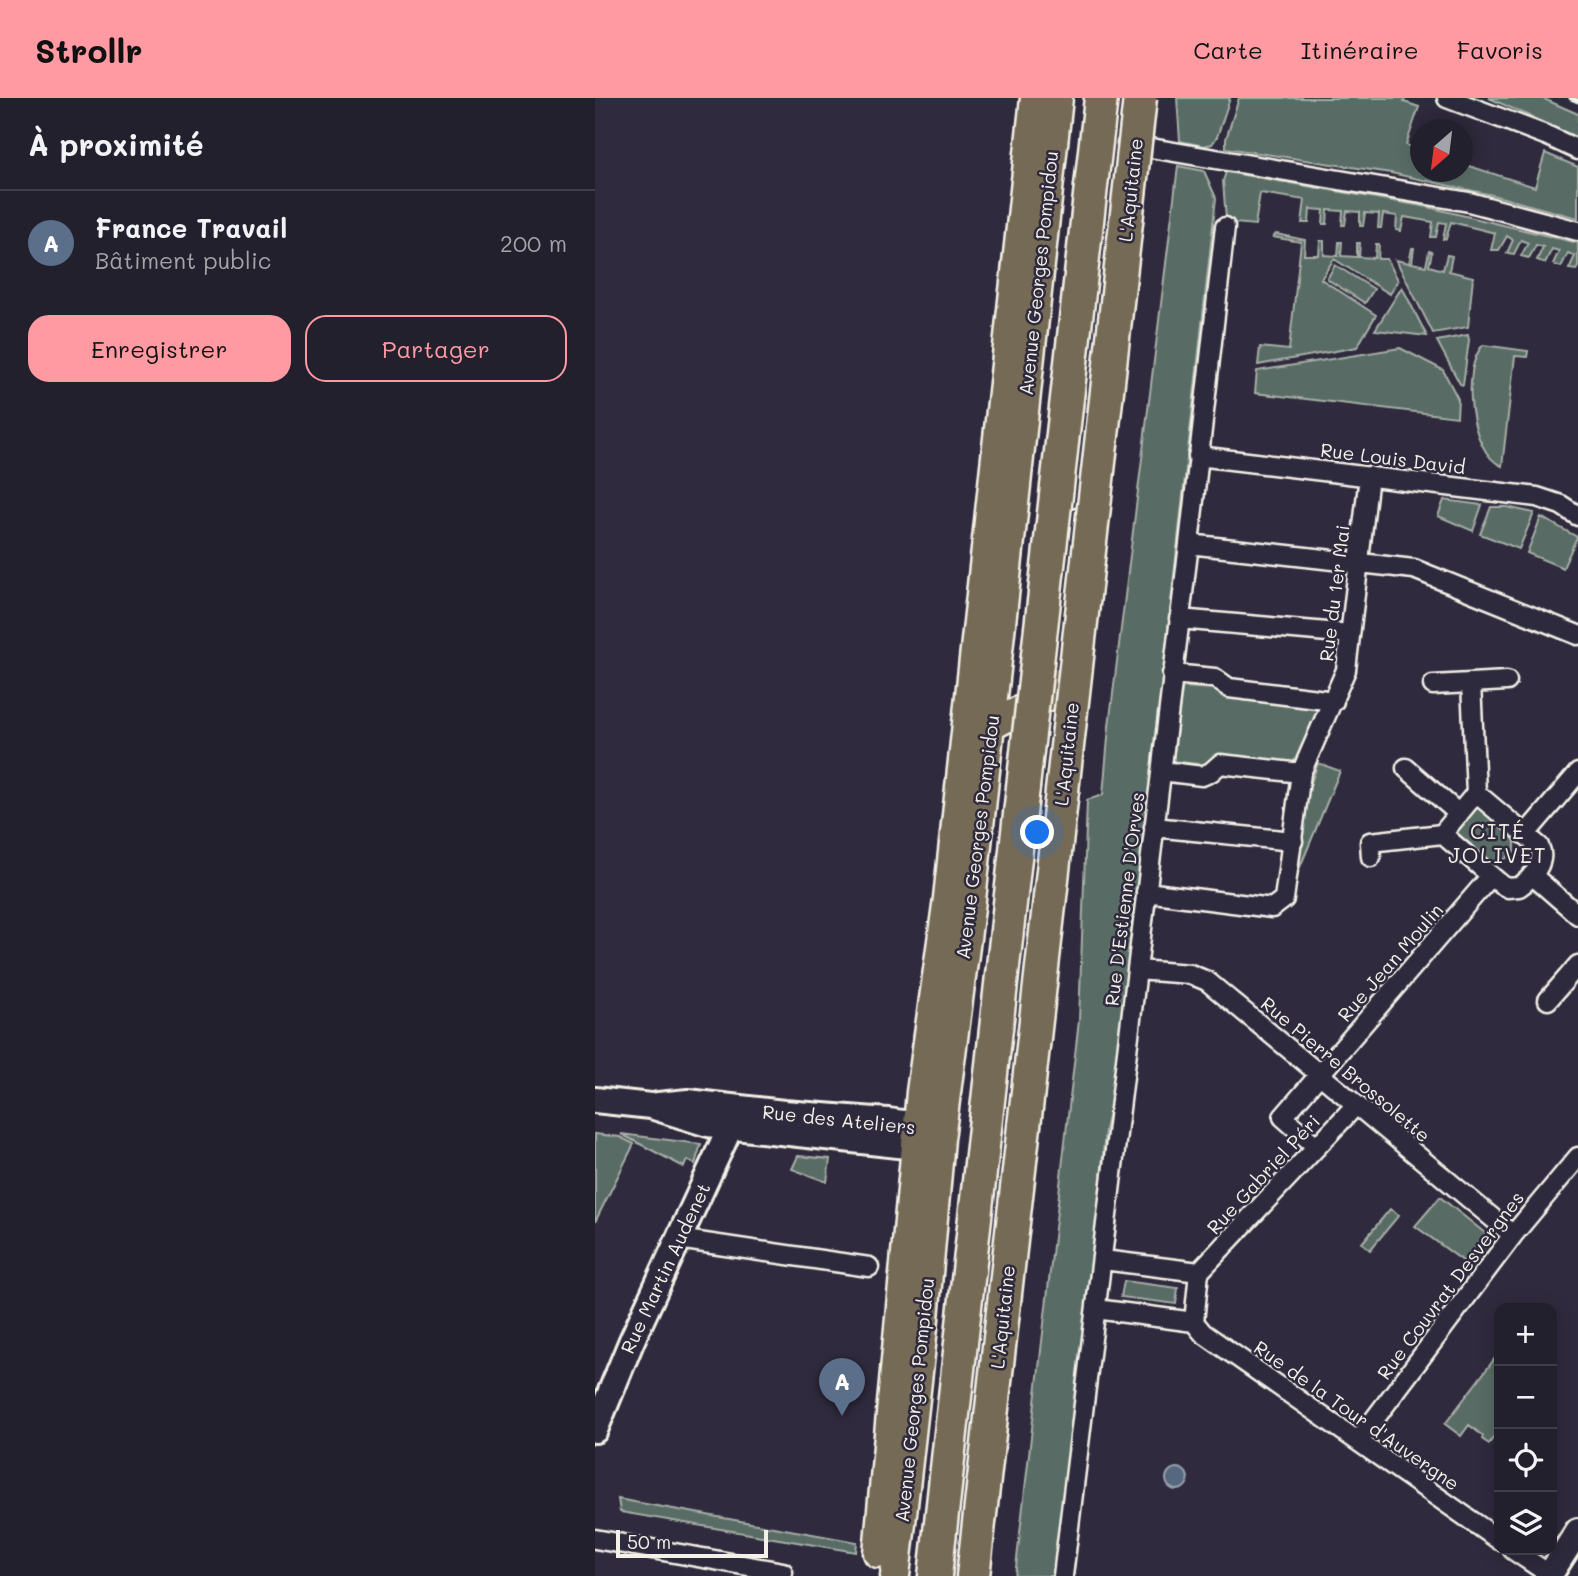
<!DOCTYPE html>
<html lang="fr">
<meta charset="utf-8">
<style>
body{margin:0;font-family:Mali,sans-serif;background:#2f2d3a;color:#f1f3f6}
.controls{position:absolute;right:21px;bottom:21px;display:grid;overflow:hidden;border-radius:14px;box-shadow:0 4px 18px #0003}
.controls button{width:63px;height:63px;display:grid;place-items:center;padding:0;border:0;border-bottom:2px solid #403e4a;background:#23202e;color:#f1f3f6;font:35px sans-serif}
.compass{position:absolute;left:815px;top:21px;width:63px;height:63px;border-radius:50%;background:#23202e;box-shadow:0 4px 18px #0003;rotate:208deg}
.scale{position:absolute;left:21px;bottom:18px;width:152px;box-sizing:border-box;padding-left:7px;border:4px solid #f4f1e8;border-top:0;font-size:19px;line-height:24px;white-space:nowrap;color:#f4f1e8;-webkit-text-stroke:5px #2f2a3d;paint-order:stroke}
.you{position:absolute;left:443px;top:735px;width:24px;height:24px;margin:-18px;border:5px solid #fff;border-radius:50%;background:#1a73e8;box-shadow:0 0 0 10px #1a73e833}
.badge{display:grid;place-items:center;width:46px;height:46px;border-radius:50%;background:#ff9aa2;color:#fff;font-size:23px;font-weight:700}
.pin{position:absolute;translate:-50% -58px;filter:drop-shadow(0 2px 4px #0008)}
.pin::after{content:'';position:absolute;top:37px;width:24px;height:21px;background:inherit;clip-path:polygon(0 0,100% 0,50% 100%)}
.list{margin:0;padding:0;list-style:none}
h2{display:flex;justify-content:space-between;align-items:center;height:91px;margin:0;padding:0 28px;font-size:30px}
h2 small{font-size:23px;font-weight:400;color:#a3a3aa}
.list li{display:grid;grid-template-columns:46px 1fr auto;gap:21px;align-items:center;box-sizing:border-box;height:105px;padding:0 28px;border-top:2px solid #403e4a}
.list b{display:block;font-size:26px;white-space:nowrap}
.list p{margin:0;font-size:23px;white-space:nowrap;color:#a3a3aa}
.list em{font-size:23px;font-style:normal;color:#a3a3aa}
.actions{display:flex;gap:14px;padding:21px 28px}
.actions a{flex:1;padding:16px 0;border:2px solid #ff9aa2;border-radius:21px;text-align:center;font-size:24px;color:#ff9aa2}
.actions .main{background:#ff9aa2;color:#111}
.icon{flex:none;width:38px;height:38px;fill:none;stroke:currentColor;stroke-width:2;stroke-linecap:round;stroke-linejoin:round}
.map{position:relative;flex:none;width:983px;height:1478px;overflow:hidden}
header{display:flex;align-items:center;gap:42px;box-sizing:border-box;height:98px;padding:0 35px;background:#ff9aa2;color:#111}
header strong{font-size:33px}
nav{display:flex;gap:38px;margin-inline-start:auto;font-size:24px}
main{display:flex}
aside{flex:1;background:#23202e}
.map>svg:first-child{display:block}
.green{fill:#596c65;stroke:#a6aea6;stroke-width:2}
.water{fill:#546880;stroke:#949faa;stroke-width:2}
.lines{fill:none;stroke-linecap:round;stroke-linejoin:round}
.street-casing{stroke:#f4f1e8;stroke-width:23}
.secondary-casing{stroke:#f4f1e8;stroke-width:30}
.primary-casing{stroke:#f4f1e8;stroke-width:33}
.highway-casing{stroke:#f4f1e8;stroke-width:37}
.street{stroke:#2f2a3d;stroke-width:18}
.secondary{stroke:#2f2a3d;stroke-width:24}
.primary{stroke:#746b55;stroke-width:28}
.highway{stroke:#746b55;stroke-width:32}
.rail{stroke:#f4f1e8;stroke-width:5}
.highway-bridge-casing{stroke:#f4f1e8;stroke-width:37;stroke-linecap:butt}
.highway-bridge{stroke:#746b55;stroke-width:32}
.labels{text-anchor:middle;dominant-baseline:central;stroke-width:5;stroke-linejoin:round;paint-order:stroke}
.street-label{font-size:19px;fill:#f4f1e8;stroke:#2f2a3d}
.neighbourhood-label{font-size:21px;letter-spacing:2px;fill:#f4f1e8;stroke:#2f2a3d}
</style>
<header>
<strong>Strollr</strong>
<nav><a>Carte</a><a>Itinéraire</a><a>Favoris</a></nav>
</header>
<main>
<aside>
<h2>À proximité<small></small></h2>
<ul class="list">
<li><span class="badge" style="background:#5c6f8a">A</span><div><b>France Travail</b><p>Bâtiment public</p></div><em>200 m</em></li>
</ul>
<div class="actions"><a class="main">Enregistrer</a><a>Partager</a></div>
</aside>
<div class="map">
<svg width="983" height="1478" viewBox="0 0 983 1478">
<rect width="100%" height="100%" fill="#2f2a3d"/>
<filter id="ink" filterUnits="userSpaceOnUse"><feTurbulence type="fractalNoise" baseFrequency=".0143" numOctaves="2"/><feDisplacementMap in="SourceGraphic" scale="14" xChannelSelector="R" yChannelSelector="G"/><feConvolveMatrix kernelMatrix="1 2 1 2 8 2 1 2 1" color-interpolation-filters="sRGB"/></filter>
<g filter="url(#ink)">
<path class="green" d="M 582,0 L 635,0 L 622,39 L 617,46 L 608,48 L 585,43 Z
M 644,0 L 810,0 L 809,4 L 824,9 L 811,47 L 825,52 L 825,74 L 867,74 L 868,66 L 940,89 L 950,55 L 983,69 L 983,120 L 897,97 L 796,75 L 631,50 L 631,41 Z
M 894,0 L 947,0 L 983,16 L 983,40 Z
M 583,68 L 609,73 L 621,100 L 544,793 L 517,1000 L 510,1032 L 498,1180 L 460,1478 L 420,1478 L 484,922 L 492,702 L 508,697 L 514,628 Z
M 631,74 L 833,109 L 983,145 L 983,169 L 981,172 L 974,171 L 980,158 L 973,155 L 966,169 L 958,166 L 964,153 L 957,151 L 950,165 L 942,162 L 948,149 L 941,147 L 934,160 L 926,158 L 933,145 L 926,142 L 919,156 L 912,155 L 918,142 L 912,138 L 904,152 L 896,152 L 900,135 L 856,124 L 851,141 L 848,141 L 851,125 L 844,124 L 841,139 L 836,139 L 838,124 L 809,119 L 806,133 L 801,132 L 802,118 L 788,116 L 786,130 L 783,130 L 784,116 L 770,115 L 768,128 L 765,128 L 765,114 L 752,113 L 750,127 L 747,127 L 748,113 L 733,112 L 732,126 L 728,126 L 729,112 L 715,111 L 714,125 L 707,125 L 710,102 L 665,95 L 660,127 L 640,125 L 631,121 L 628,83 Z
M 681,136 L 710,142 L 709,157 L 724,157 L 725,143 L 729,143 L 729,157 L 743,158 L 744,144 L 747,144 L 746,158 L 762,159 L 762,145 L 765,145 L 764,159 L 780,160 L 781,146 L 784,146 L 783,161 L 792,161 L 803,182 L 795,196 L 739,161 L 726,181 L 781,217 L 762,249 L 663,267 L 665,249 L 694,252 L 706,144 L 678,139 Z
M 817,150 L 819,150 L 817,165 L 831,168 L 834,153 L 837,154 L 834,168 L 848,172 L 852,157 L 857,158 L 854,173 L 878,179 L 873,229 L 838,235 L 801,162 L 814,165 Z
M 740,167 L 779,191 L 770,205 L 732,181 Z
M 807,189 L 832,238 L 780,232 Z
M 873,237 L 874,242 L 868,287 L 865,286 L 842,243 Z
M 888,247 L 933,253 L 932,259 L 920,258 L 907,368 C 874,355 866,270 888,247 Z
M 805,250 L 848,272 L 863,301 L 862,319 L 660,295 L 662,273 Z
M 849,402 L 887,407 L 878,433 L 843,418 Z
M 896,409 L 912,409 L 939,415 L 924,451 L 885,436 Z
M 946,419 L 982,439 L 968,470 L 932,455 Z
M 587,589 L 620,591 L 631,597 L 718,608 L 724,614 L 704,663 L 698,666 L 609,667 L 578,663 Z
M 723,665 L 745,673 L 703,774 L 713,693 Z
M 883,707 L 915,733 C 919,740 922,746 919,754 L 906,764 L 892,762 L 860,733 Z
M 0,1036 L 25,1039 L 39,1046 L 0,1124 Z
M 26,1036 L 106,1046 L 100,1066 L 92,1062 L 89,1069 Z
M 203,1058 L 235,1061 L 232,1084 L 197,1071 Z
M 845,1099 L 890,1135 L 890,1148 L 875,1168 L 820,1128 Z
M 795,1111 L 804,1117 L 775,1152 L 767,1145 Z
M 529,1183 L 583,1190 L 581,1206 L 526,1199 Z
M 904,1255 L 904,1331 L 894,1346 L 887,1341 L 888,1338 L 874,1327 L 866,1338 L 850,1326 Z
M 23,1401 L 262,1444 L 261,1454 L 25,1414 Z"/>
<path class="water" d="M571 1381a11 11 0 1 1 22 0a11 11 0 1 1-22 0Z"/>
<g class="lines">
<g class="street-casing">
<path id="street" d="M 852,0 L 953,38 L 983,52
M 532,46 L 874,104 L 983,133
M 603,358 L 942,399 L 966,407 L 983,418
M 594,446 L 819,471 L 983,537
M 584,521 L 755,536
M 577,576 L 620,580 L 634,590 L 739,603
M 462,585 L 482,420
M 876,585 L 881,695
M 838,587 L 912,583
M 811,670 L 864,716
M 566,673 L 607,678 L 616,674 L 625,666 L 706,675
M 881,695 L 944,748 C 952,764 937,780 924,789 L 913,790 L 907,787 L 847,736 Z
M 559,729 L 698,743
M 930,737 L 983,675
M 776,759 L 775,744 L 847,736
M 937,777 L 983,817
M 551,794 L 677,810 L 689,801 L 706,675 L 751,572 L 774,378
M 542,872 L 595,876 L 612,883 L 918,1137
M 953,902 L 983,867
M 722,1049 L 688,1019 L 896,778
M 83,1141 L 274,1169
M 508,1162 L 604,1174
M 604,1174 L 761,1007
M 501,1211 L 599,1224
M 599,1224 L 608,1235 L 904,1442
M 599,1224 L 604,1174
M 763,1343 L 918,1137 L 983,1059
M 0,1441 L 188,1474 L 187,1478
M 918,1452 L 957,1478
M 468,1478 L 594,446 L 630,129"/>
</g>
<g class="secondary-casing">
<path id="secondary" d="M 0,1002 L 56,1008 L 113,1026 L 321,1049 L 337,1044
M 63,1007 L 93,1004 L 189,1015 L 293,1023 L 323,1027 L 338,1036
M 0,1332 L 37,1242 L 144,1010
M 954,1478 L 983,1433"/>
</g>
<g class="primary-casing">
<path id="primary" d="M 395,628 L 451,599 L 462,585
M 283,1455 L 326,994 L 353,800 L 440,0
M 300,1478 L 329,1221 L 345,1041 L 376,802 L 463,0"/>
</g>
<g class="highway-casing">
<path id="highway" d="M 340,1478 L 428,689
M 378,1478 L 467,693"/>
</g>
<use href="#street" class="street"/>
<use href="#secondary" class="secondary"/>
<use href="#primary" class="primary"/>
<use href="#highway" class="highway"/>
<path class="rail" d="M 976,0 L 983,3"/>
<g class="highway-bridge-casing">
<path id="highway-bridge" d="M 428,689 L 506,0
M 467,693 L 545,0"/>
</g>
<use href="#highway-bridge" class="highway-bridge"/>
</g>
</g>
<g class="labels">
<g class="street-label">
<text transform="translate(535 92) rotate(-84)">L'Aquitaine</text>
<text transform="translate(443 175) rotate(-84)">Avenue Georges Pompidou</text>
<text transform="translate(798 360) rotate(7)">Rue Louis David</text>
<text transform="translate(739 495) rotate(-83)">Rue du 1er Mai</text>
<text transform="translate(471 656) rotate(-84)">L'Aquitaine</text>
<text transform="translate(382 739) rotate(-83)">Avenue Georges Pompidou</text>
<text transform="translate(529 801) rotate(-83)">Rue D'Estienne D'Orves</text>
<text transform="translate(795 864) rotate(-49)">Rue Jean Moulin</text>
<text transform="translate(751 971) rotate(40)">Rue Pierre Brossolette</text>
<text transform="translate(244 1021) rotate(6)">Rue des Ateliers</text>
<text transform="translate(668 1076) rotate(-47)">Rue Gabriel Péri</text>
<text transform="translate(70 1170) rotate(-65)">Rue Martin Audenet</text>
<text transform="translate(855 1187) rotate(-53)">Rue Couvrat Desvergnes</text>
<text transform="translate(407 1219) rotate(-84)">L'Aquitaine</text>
<text transform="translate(319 1302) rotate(-84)">Avenue Georges Pompidou</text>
<text transform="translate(762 1317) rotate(35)">Rue de la Tour d'Auvergne</text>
</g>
<g class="neighbourhood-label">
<text x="903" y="732">CITÉ<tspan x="903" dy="24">JOLIVET</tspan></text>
</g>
</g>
</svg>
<div class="controls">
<button>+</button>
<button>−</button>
<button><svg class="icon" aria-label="locate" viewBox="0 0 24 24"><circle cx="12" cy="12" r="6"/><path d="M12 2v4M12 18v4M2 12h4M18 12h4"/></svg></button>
<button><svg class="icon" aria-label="layers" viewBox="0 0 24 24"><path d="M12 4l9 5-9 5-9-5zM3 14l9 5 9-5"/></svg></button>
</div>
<svg class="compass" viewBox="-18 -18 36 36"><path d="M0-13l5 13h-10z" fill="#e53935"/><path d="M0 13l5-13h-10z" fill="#a3a3aa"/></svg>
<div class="scale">50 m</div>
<div class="you"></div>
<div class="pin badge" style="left:247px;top:1318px;background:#5c6f8a">A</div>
</div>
</main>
